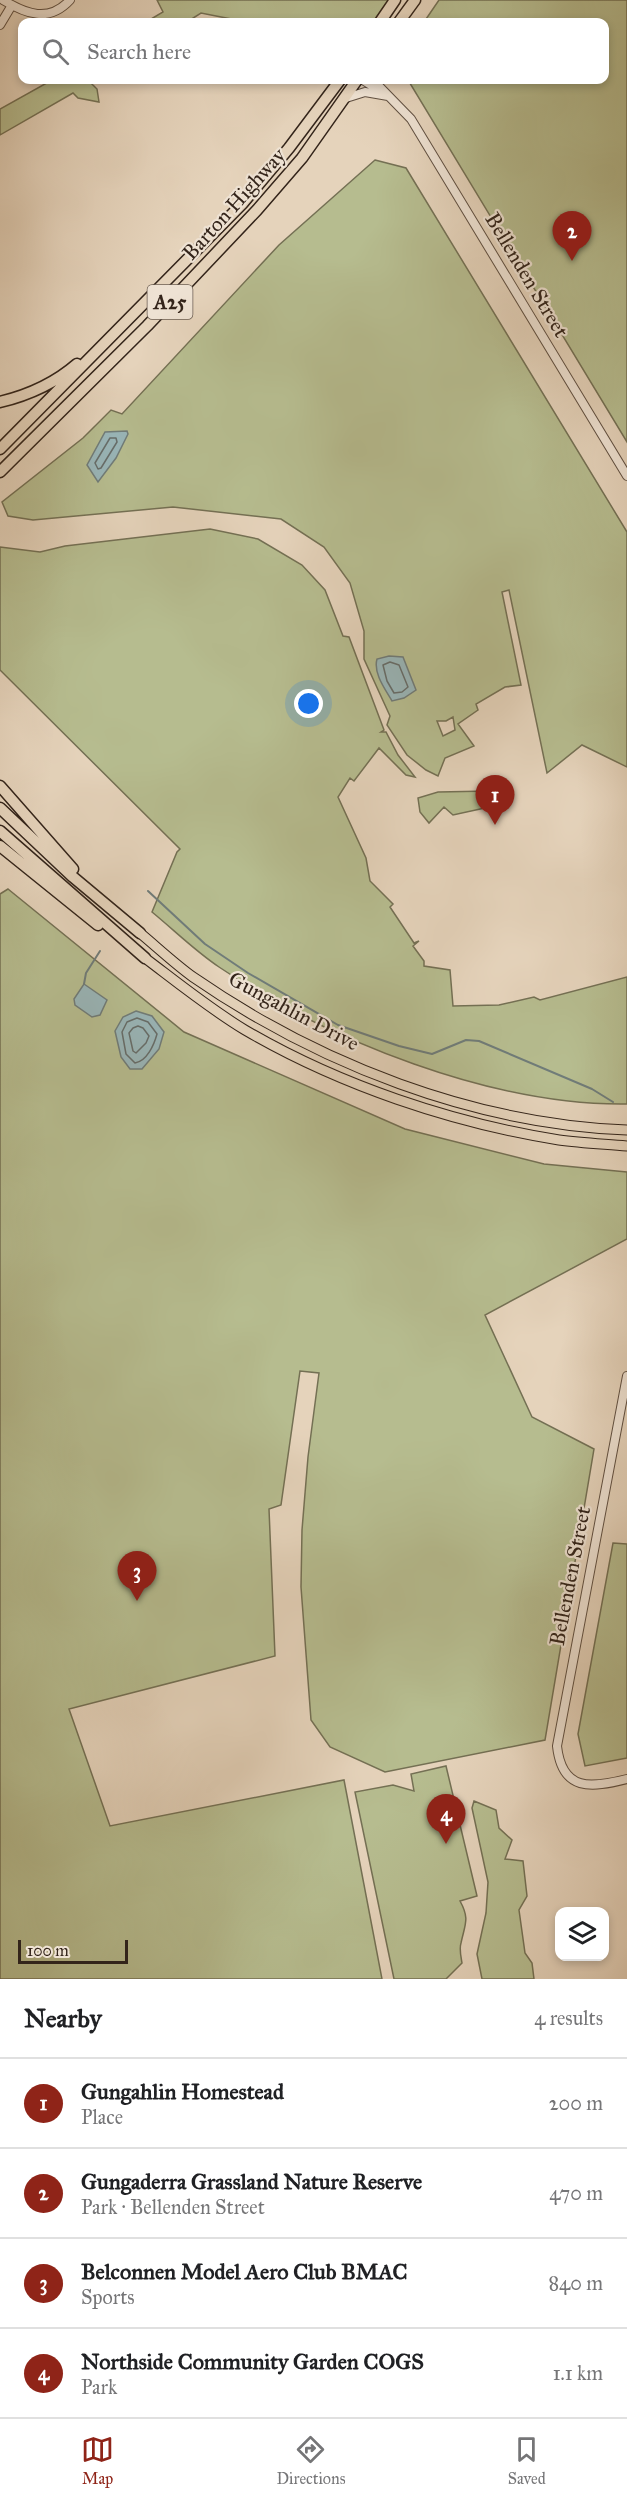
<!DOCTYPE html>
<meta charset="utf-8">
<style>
body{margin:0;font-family:"IM FELL Great Primer",serif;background:#f6f6f6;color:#202124}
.controls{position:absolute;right:18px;bottom:18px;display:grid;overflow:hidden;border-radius:12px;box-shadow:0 3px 9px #0003}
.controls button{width:54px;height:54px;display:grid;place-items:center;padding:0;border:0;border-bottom:2px solid #e0e0e0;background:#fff;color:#202124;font:30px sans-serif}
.scale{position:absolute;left:18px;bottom:15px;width:110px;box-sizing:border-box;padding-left:6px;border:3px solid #33241a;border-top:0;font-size:16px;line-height:21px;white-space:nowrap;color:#33241a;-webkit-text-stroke:4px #eee2d3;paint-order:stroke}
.you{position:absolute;left:309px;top:704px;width:21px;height:21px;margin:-15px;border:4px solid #fff;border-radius:50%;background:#1a73e8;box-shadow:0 0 0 9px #1a73e833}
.badge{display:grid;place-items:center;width:39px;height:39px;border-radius:50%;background:#8f2418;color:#fff;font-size:20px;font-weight:700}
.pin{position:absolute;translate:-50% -50px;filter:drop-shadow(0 2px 3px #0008)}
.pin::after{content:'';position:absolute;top:32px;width:21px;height:18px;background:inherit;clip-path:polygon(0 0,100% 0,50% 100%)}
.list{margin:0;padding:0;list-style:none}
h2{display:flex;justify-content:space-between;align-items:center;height:78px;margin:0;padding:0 24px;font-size:26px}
h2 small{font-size:20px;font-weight:400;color:#757577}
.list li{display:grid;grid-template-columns:39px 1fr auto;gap:18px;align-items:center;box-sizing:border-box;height:90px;padding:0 24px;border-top:2px solid #e0e0e0}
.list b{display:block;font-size:22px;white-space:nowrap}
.list p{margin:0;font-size:20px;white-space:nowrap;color:#757577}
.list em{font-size:20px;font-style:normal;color:#757577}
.icon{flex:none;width:33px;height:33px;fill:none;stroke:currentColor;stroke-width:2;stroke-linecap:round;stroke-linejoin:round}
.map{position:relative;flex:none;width:627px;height:1979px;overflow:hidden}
.search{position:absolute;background:#fff;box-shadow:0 3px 9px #0003;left:18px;right:18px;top:18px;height:66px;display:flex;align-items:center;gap:15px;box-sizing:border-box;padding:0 21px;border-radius:12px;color:#757577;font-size:22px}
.sheet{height:438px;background:#fff}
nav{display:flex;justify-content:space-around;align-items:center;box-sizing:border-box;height:84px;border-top:2px solid #e0e0e0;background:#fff;font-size:16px;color:#757577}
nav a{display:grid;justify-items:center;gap:3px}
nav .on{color:#8f2418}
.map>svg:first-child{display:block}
.green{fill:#b6bc8f;stroke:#747054;stroke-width:1.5;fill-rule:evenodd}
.water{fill:#99b6b9;stroke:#707c79;stroke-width:1.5}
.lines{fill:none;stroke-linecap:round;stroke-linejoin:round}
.shore{stroke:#666d6a;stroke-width:1.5}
.stream{stroke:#707c79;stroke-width:2}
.minor-casing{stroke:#605042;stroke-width:10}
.major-casing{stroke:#33241a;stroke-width:11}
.highway-casing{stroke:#33241a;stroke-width:13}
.minor{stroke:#eee2d3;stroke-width:8}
.major{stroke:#e5d3bb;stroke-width:9}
.highway{stroke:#e5d3bb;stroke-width:10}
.labels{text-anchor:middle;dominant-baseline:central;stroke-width:4.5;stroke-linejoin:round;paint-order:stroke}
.shield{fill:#eee2d3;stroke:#6b5d52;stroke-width:1.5}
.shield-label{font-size:20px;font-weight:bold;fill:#33241a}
.street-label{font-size:21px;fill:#33241a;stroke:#eee2d3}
</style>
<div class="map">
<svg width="627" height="1979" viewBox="0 0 627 1979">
<rect width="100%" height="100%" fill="#e5d3bb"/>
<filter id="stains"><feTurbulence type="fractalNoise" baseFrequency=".00333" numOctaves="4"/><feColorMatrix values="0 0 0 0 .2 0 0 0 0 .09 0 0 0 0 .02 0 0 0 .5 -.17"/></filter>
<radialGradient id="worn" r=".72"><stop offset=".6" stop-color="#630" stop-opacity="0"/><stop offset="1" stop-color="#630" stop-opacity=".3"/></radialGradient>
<path class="green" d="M 157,0 L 389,0 L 374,22 L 232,22 L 231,19 L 201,13 L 187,22 L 146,22 L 163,12 Z
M 439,0 L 627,0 L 627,442 L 408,80 L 604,80 L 604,22 L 424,22 Z
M 52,80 L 96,80 L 92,84 L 97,89 L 99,102 L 78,98 L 73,93 L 0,135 L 0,109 Z
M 375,160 L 406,168 L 627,532 L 627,767 L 582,745 L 547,773 L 509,590 L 502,592 L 521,685 L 505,687 L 476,704 L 478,710 L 458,724 L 474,746 L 445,758 L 438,776 L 426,770 L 407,755 L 387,725 L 390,716 L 364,659 L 364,631 L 350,583 L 324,547 L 281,519 L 173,507 L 33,520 L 8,516 L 2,502 L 83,438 L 111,410 L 122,414 L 279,245 ZM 453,717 L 455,730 L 443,736 L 437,721 L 446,721 Z
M 210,529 L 258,539 L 302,565 L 325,590 L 343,636 L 349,637 L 384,730 L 381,732 L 386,732 L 398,755 L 415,777 L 406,775 L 379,748 L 354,781 L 350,778 L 338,797 L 366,858 L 370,881 L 393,904 L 390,907 L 414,943 L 419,941 L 413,946 L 424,961 L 424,966 L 450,970 L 453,1006 L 499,1005 L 534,997 L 540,1000 L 627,977 L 627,1104 C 493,1106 329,1041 219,967 C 195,951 174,930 152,912 L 177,852 L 180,849 L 0,670 L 0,547 L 40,552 L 65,546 Z
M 490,791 L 503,804 L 453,815 L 444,807 L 429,823 L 420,812 L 418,798 L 438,792 Z
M 8,889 L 184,1032 L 405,1129 L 544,1164 L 627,1172 L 627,1239 L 485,1315 L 532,1417 L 594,1449 L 545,1740 L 385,1772 L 330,1747 L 311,1720 L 301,1587 L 302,1530 L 308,1457 L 319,1373 L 300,1371 L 281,1505 L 269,1509 L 275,1656 L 69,1709 L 110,1826 L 344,1780 L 382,1979 L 0,1979 L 0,894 Z
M 613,1543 L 627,1544 L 627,1758 L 585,1766 L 578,1734 Z
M 446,1766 L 477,1896 L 460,1901 C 470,1919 465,1924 461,1943 C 459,1949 461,1957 462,1963 L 446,1979 L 394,1979 L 355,1792 L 393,1785 L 414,1791 L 411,1774 Z
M 474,1801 L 496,1810 L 499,1828 L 512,1840 L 505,1859 L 523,1861 L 527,1896 L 519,1910 L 525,1953 L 532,1963 L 534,1979 L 482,1979 L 477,1954 L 486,1913 L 488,1882 L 472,1808 Z"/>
<path class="water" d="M 127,431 L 128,434 L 116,458 L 98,482 L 87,465 L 105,432 Z
M 389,656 L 403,657 L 416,690 L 404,698 L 392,701 C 385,689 373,673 377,659 Z
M 84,984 L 107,1000 L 100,1015 L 92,1017 L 75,1005 L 74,999 Z
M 136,1011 L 152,1016 L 164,1032 L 159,1049 L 142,1069 L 130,1069 L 121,1057 L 115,1031 L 123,1017 Z"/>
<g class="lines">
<path class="shore" d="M 110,438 L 116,438 L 117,442 L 101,468 L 98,469 L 95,463 Z
M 390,662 L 399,665 L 408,687 L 402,692 L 394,693 L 387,681 L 383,665 Z
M 137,1018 L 148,1022 L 157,1034 C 154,1045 147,1061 135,1063 L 126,1054 L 122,1032 L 127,1022 Z
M 138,1026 L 143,1028 L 149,1036 L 146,1043 L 136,1053 L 133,1051 L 129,1033 L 133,1028 Z"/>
<path class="stream" d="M 148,891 L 205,944 L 248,973 L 338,1025 L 399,1046 L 432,1054 L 466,1040 L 479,1041 L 592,1089 L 613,1102
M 84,984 L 86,973 L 100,951"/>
<g class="minor-casing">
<path id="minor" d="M 3,0 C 26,14 49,23 70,0
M 0,25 L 12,5
M 363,80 L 379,90
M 373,80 L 411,119 L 627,476
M 346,98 L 365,92 L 388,96
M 627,1376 L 557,1746 C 562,1792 591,1788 627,1779"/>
</g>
<g class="major-casing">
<path id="major" d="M 140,933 C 158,948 175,964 193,977 C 319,1064 473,1124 627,1130
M 145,958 C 178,983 210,1009 245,1030 C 339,1085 452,1123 559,1140 C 581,1143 604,1144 627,1146"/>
</g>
<g class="highway-casing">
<path id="highway" d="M 380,22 L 395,0
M 399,22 L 415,0
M 0,402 C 29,395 54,384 77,364
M 0,449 L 242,204 L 289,148 L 340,80
M 0,472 L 147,326 L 257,210 L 302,158 L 357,80
M 0,786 L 73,869
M 0,808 L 73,877 L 140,933
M 0,831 L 145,958
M 0,846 L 98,925"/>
</g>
<use href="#minor" class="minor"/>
<use href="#major" class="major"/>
<use href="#highway" class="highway"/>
</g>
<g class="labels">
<rect class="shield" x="147.5" y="285" width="45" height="34" rx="4.5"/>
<g class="shield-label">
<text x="170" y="302">A25</text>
</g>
<g class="street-label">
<text transform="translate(234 204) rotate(-48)">Barton Highway</text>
<text transform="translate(527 275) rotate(59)">Bellenden Street</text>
<text transform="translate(294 1011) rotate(28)">Gungahlin Drive</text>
<text transform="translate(570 1576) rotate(-79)">Bellenden Street</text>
</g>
</g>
<rect width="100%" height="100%" filter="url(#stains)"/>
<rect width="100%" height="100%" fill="url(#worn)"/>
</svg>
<div class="controls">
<button><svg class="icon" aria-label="layers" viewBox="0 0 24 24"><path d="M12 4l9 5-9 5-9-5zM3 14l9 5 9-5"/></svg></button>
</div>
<div class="scale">100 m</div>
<div class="you"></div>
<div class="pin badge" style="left:495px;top:825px">1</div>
<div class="pin badge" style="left:572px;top:261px">2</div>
<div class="pin badge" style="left:137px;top:1601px">3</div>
<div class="pin badge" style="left:446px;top:1844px">4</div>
<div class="search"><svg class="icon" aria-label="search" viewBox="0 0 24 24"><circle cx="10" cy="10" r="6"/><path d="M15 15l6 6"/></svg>Search here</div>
</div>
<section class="sheet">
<h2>Nearby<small>4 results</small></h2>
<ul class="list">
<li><span class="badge">1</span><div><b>Gungahlin Homestead</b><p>Place</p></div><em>200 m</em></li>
<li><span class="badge">2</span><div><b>Gungaderra Grassland Nature Reserve</b><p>Park · Bellenden Street</p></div><em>470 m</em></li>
<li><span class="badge">3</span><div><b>Belconnen Model Aero Club BMAC</b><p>Sports</p></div><em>840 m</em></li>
<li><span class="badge">4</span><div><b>Northside Community Garden COGS</b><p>Park</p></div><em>1.1 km</em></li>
</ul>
</section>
<nav>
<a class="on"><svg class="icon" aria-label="map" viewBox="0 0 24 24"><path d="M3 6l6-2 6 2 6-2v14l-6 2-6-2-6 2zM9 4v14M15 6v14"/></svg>Map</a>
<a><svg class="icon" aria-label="directions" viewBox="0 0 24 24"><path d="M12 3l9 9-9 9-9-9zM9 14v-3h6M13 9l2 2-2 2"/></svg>Directions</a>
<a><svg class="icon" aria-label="saved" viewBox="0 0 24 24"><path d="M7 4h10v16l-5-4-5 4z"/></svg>Saved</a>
</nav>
